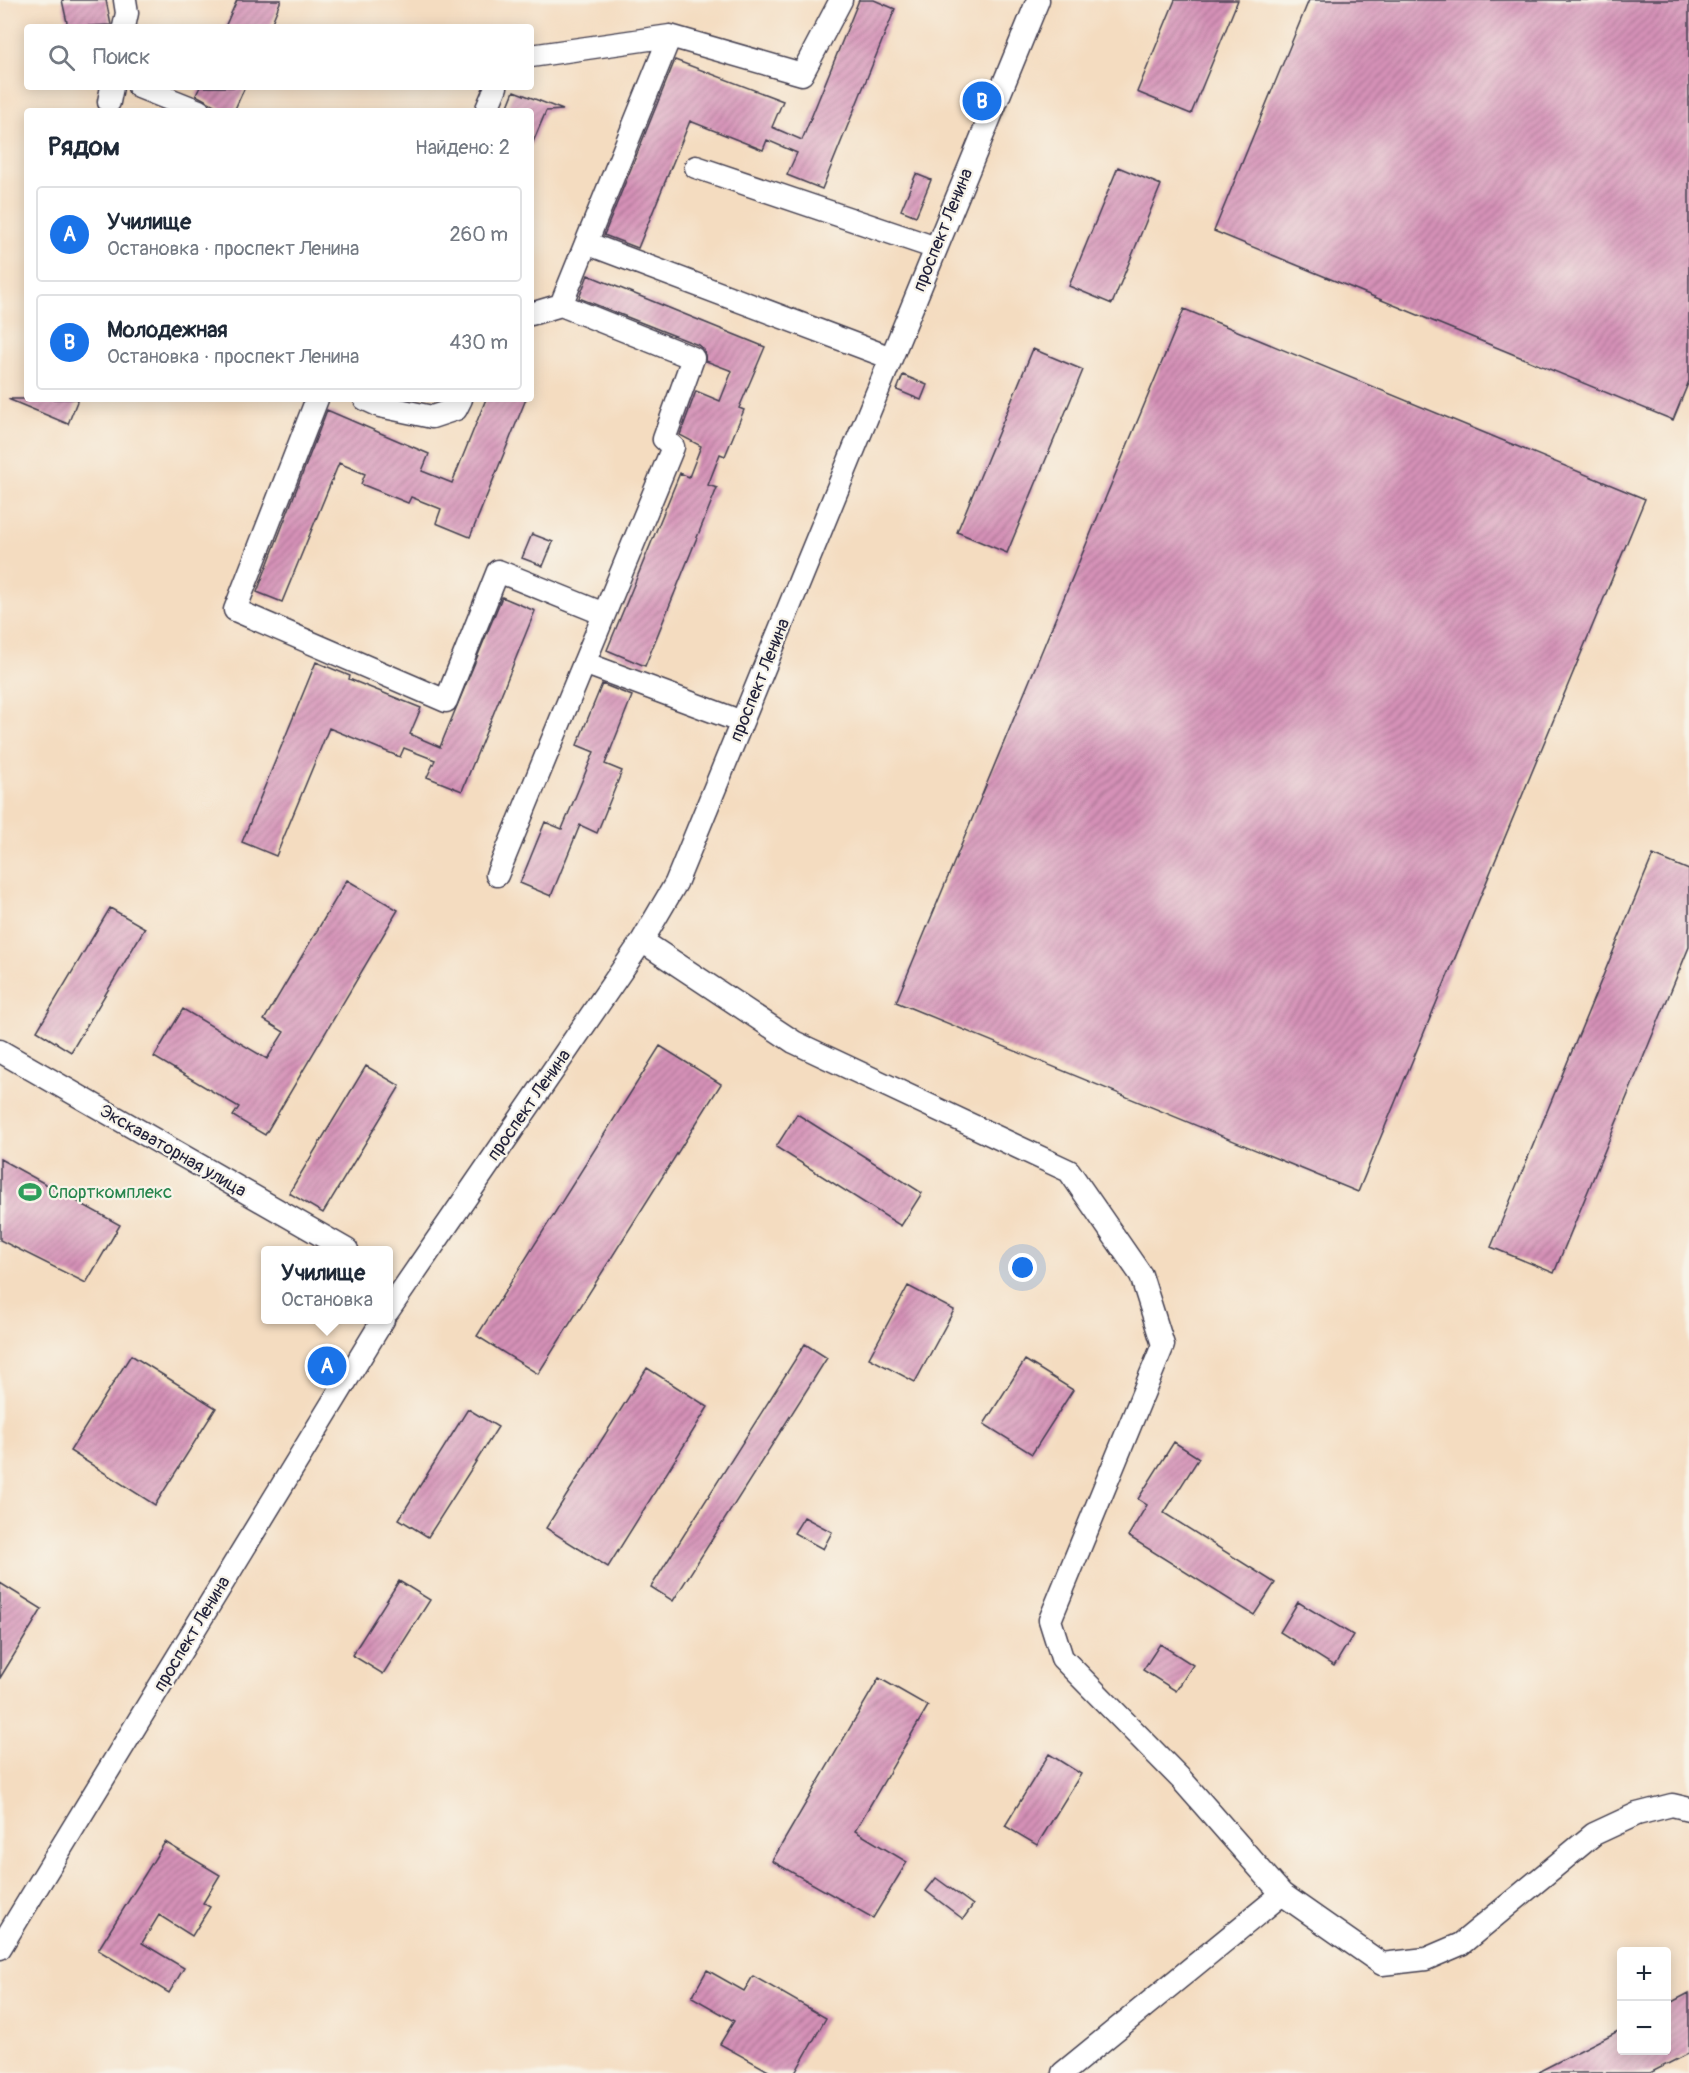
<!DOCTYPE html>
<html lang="ru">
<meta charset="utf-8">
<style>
body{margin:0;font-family:Pangolin,sans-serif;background:#f2f2f3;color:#1f2937}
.controls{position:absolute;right:18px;bottom:18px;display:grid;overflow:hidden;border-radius:6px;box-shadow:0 3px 15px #0003}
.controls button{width:54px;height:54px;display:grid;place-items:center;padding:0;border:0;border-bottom:2px solid #e0e1e3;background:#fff;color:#1f2937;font:30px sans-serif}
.you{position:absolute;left:1023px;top:1268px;width:21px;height:21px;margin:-15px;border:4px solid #fff;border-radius:50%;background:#1a73e8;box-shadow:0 0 0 9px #1a73e833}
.badge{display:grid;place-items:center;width:39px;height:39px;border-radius:50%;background:#1a73e8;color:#fff;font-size:20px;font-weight:700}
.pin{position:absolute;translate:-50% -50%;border:3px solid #fff;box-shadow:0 2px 6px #0006}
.popup{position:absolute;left:261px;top:1246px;width:132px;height:78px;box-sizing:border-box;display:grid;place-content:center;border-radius:6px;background:#fff;filter:drop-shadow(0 2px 4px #0005);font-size:20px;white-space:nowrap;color:#747a83}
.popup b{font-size:22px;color:#1f2937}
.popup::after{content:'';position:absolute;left:50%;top:100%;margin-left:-12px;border:12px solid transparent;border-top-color:#fff}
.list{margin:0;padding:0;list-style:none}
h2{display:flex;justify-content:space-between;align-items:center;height:78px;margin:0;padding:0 24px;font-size:26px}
h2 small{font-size:20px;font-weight:400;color:#747a83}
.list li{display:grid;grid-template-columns:39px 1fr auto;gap:18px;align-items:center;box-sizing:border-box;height:96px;margin:0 12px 12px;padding:0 12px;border:2px solid #e0e1e3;border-radius:6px}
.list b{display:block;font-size:22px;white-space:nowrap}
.list p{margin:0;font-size:20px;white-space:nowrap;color:#747a83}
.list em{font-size:20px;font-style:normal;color:#747a83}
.icon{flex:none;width:33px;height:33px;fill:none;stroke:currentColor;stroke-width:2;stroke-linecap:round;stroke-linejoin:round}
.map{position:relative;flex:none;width:1689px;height:2073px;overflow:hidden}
.search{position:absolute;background:#fff;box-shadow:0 3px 15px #0003;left:24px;top:24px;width:510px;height:66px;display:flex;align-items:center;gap:15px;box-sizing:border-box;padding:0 21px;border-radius:6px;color:#747a83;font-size:22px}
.panel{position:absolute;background:#fff;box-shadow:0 3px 15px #0003;left:24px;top:108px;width:510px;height:294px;border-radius:6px}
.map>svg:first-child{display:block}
.building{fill:url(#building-hatch)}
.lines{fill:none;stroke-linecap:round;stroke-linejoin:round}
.minor-casing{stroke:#423e4f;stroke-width:25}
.minor{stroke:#fff;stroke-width:22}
.labels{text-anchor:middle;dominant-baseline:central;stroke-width:4.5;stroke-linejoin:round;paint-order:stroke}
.street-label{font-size:18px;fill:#22223b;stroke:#f7f3e8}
.leisure-label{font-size:18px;fill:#27864d;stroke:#f7f3e8;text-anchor:start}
</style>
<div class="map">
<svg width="1689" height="2073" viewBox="0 0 1689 2073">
<defs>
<pattern id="building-hatch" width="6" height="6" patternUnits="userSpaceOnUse" patternTransform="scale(1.5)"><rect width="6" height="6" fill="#d591b7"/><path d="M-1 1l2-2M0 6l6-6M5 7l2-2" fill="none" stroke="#ac7696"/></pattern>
</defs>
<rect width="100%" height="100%" fill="#f7f3e8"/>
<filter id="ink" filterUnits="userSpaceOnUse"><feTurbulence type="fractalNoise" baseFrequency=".0167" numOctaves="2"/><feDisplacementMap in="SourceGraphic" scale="12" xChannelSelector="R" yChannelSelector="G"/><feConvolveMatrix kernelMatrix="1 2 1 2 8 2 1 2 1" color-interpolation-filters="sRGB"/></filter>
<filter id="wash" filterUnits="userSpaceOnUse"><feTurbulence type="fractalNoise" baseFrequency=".008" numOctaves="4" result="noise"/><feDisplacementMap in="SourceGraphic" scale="24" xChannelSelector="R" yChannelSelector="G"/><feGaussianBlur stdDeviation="1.35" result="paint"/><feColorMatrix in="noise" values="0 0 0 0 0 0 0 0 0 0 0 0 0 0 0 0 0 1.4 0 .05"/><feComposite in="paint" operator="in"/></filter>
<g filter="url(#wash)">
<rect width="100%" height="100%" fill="#f4dcc0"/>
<g id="blocks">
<path class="building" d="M 62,0 L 106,0 L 111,25 L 68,27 Z
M 237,0 L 281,0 L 270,27 L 225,27 Z
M 859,0 L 874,0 L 895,9 L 822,189 L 787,175 L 797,153 L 767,140 L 763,150 L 690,121 L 638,248 L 604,235 L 675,60 L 783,101 L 772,127 L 802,140 Z
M 1175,0 L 1238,0 L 1191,114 L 1137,92 Z
M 1309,0 L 1689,0 L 1689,381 L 1673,420 L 1214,231 Z
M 200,87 L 245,87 L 234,111 L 225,111 L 196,95 Z
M 514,91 L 563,110 L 546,111 L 531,147 L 531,111 L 506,111 Z
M 1118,167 L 1161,185 L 1112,304 L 1069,286 Z
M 916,174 L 931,180 L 916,216 L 901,210 Z
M 588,275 L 765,347 L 739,408 L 744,410 L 725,456 L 720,454 L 708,485 L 717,488 L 645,666 L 607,650 L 680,473 L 689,477 L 701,446 L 680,435 L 696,391 L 720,401 L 732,371 L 706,361 L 704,350 L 698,345 L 579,298 Z
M 1184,309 L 1645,499 L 1358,1192 L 896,1002 Z
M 1033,349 L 1083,370 L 1007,553 L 957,532 Z
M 903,375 L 927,385 L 921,400 L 897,390 Z
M 8,399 L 78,399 L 68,424 Z
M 486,399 L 526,399 L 470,537 L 436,523 L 441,509 L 411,497 L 408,503 L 361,484 L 365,474 L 339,463 L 282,602 L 257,592 L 327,410 L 429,454 L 422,471 L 452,483 Z
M 532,534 L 553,542 L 543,566 L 522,558 Z
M 502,597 L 535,611 L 462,791 L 427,777 L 435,760 L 404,748 L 400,757 L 329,728 L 276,856 L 242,842 L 316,662 L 350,676 L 349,679 L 421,708 L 410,734 L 440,747 Z
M 602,684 L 632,696 L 605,764 L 622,771 L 597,833 L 580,825 L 551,896 L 520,883 L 545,822 L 562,829 L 594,752 L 577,745 Z
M 1653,855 L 1689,870 L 1689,947 L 1554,1273 L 1491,1247 Z
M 347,880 L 398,910 L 265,1135 L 233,1116 L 239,1107 L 154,1057 L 183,1009 L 267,1059 L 284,1032 L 264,1020 Z
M 110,908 L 145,928 L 71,1052 L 37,1031 Z
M 660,1046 L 721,1084 L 538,1374 L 477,1336 Z
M 366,1066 L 400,1086 L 323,1213 L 289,1193 Z
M 797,1114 L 922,1193 L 901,1226 L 776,1147 Z
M 0,1159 L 120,1225 L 86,1283 L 0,1240 Z
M 908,1286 L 954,1310 L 915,1382 L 869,1358 Z
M 805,1344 L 827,1358 L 673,1601 L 651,1587 Z
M 131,1355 L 216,1408 L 155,1505 L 70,1451 Z
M 1025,1360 L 1073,1390 L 1032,1454 L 984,1424 Z
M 647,1368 L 708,1407 L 608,1567 L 546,1528 Z
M 468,1409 L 498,1427 L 428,1537 L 399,1519 Z
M 1174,1442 L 1199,1458 L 1164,1513 L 1275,1583 L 1254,1615 L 1128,1536 L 1147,1505 L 1138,1499 Z
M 804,1517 L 832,1532 L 823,1549 L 794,1533 Z
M 399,1581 L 430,1600 L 383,1674 L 352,1655 Z
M 0,1583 L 42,1609 L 0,1678 Z
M 1298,1602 L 1353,1635 L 1334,1666 L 1280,1632 Z
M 1160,1644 L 1193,1665 L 1176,1691 L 1143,1670 Z
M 879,1678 L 928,1706 L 855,1831 L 907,1862 L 873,1918 L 772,1861 Z
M 1049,1754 L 1081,1774 L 1037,1845 L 1005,1826 Z
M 165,1842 L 220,1875 L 203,1903 L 210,1907 L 192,1936 L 159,1915 L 142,1943 L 184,1968 L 169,1993 L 98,1950 Z
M 936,1878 L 973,1905 L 963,1919 L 926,1891 Z
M 707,1970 L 744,1991 L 753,1976 L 826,2018 L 795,2073 L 772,2073 L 720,2044 L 734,2021 L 692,1997 Z
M 1689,1993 L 1689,2053 L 1650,2073 L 1536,2073 L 1622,2029 L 1622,2050 L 1666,2050 L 1666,2005 Z"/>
</g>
</g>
<g filter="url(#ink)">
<use href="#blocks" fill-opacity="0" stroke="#423e4f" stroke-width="1.5"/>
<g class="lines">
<g class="minor-casing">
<path id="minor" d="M 124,27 L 127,13 L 125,0
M 531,56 L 670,36 L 802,74 L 841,0
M 139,87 L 199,111
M 109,102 L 112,87
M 486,111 L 496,87
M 696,167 L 936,248
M 586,243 L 891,358
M 561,305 L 670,36
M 317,399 L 235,610 L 446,701 L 498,571 L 604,614
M 365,399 L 380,406 L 432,417 L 456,409 L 461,399
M 584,663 L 742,722
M 497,875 L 673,447 L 664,439 L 693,358 L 561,305 L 531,314
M 642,941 L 794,1042 L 1069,1171 L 1141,1275 L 1163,1345 L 1050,1620 L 1062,1658 L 1181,1779 L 1282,1894 L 1063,2073
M 0,1051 L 347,1250
M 388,1311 L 642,941 L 676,883 L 1038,0
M 1282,1894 L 1382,1964 L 1426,1959 L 1461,1944 L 1594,1834 L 1637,1814 L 1672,1805 L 1689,1809
M 0,1948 L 383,1320"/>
</g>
<use href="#minor" class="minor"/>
</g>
</g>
<defs>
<g id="stadium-bare" transform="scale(1.8)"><path d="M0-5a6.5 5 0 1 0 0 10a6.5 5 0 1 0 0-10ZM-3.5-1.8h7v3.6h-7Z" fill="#2e9e5b" stroke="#f7f3e8" stroke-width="2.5" paint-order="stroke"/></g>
</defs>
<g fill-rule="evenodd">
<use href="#stadium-bare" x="30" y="1192"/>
</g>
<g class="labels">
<g class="street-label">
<text transform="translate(943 230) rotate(-68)">проспект Ленина</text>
<text transform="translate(760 680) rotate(-68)">проспект Ленина</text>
<text transform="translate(529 1105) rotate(-55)">проспект Ленина</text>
<text transform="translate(173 1151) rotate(30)">Экскаваторная улица</text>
<text transform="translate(192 1634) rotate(-59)">проспект Ленина</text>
</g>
<g class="leisure-label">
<text x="48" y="1192">Спорткомплекс</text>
</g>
</g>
</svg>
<div class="controls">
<button>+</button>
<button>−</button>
</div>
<div class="you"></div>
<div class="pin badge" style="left:327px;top:1366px">A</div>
<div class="popup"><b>Училище</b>Остановка</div>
<div class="pin badge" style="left:982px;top:101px">B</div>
<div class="search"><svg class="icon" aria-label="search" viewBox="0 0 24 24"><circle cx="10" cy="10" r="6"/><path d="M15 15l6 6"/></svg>Поиск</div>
<section class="panel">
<h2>Рядом<small>Найдено: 2</small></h2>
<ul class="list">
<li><span class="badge">A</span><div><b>Училище</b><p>Остановка · проспект Ленина</p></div><em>260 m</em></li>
<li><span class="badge">B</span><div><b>Молодежная</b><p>Остановка · проспект Ленина</p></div><em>430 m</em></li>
</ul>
</section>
</div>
